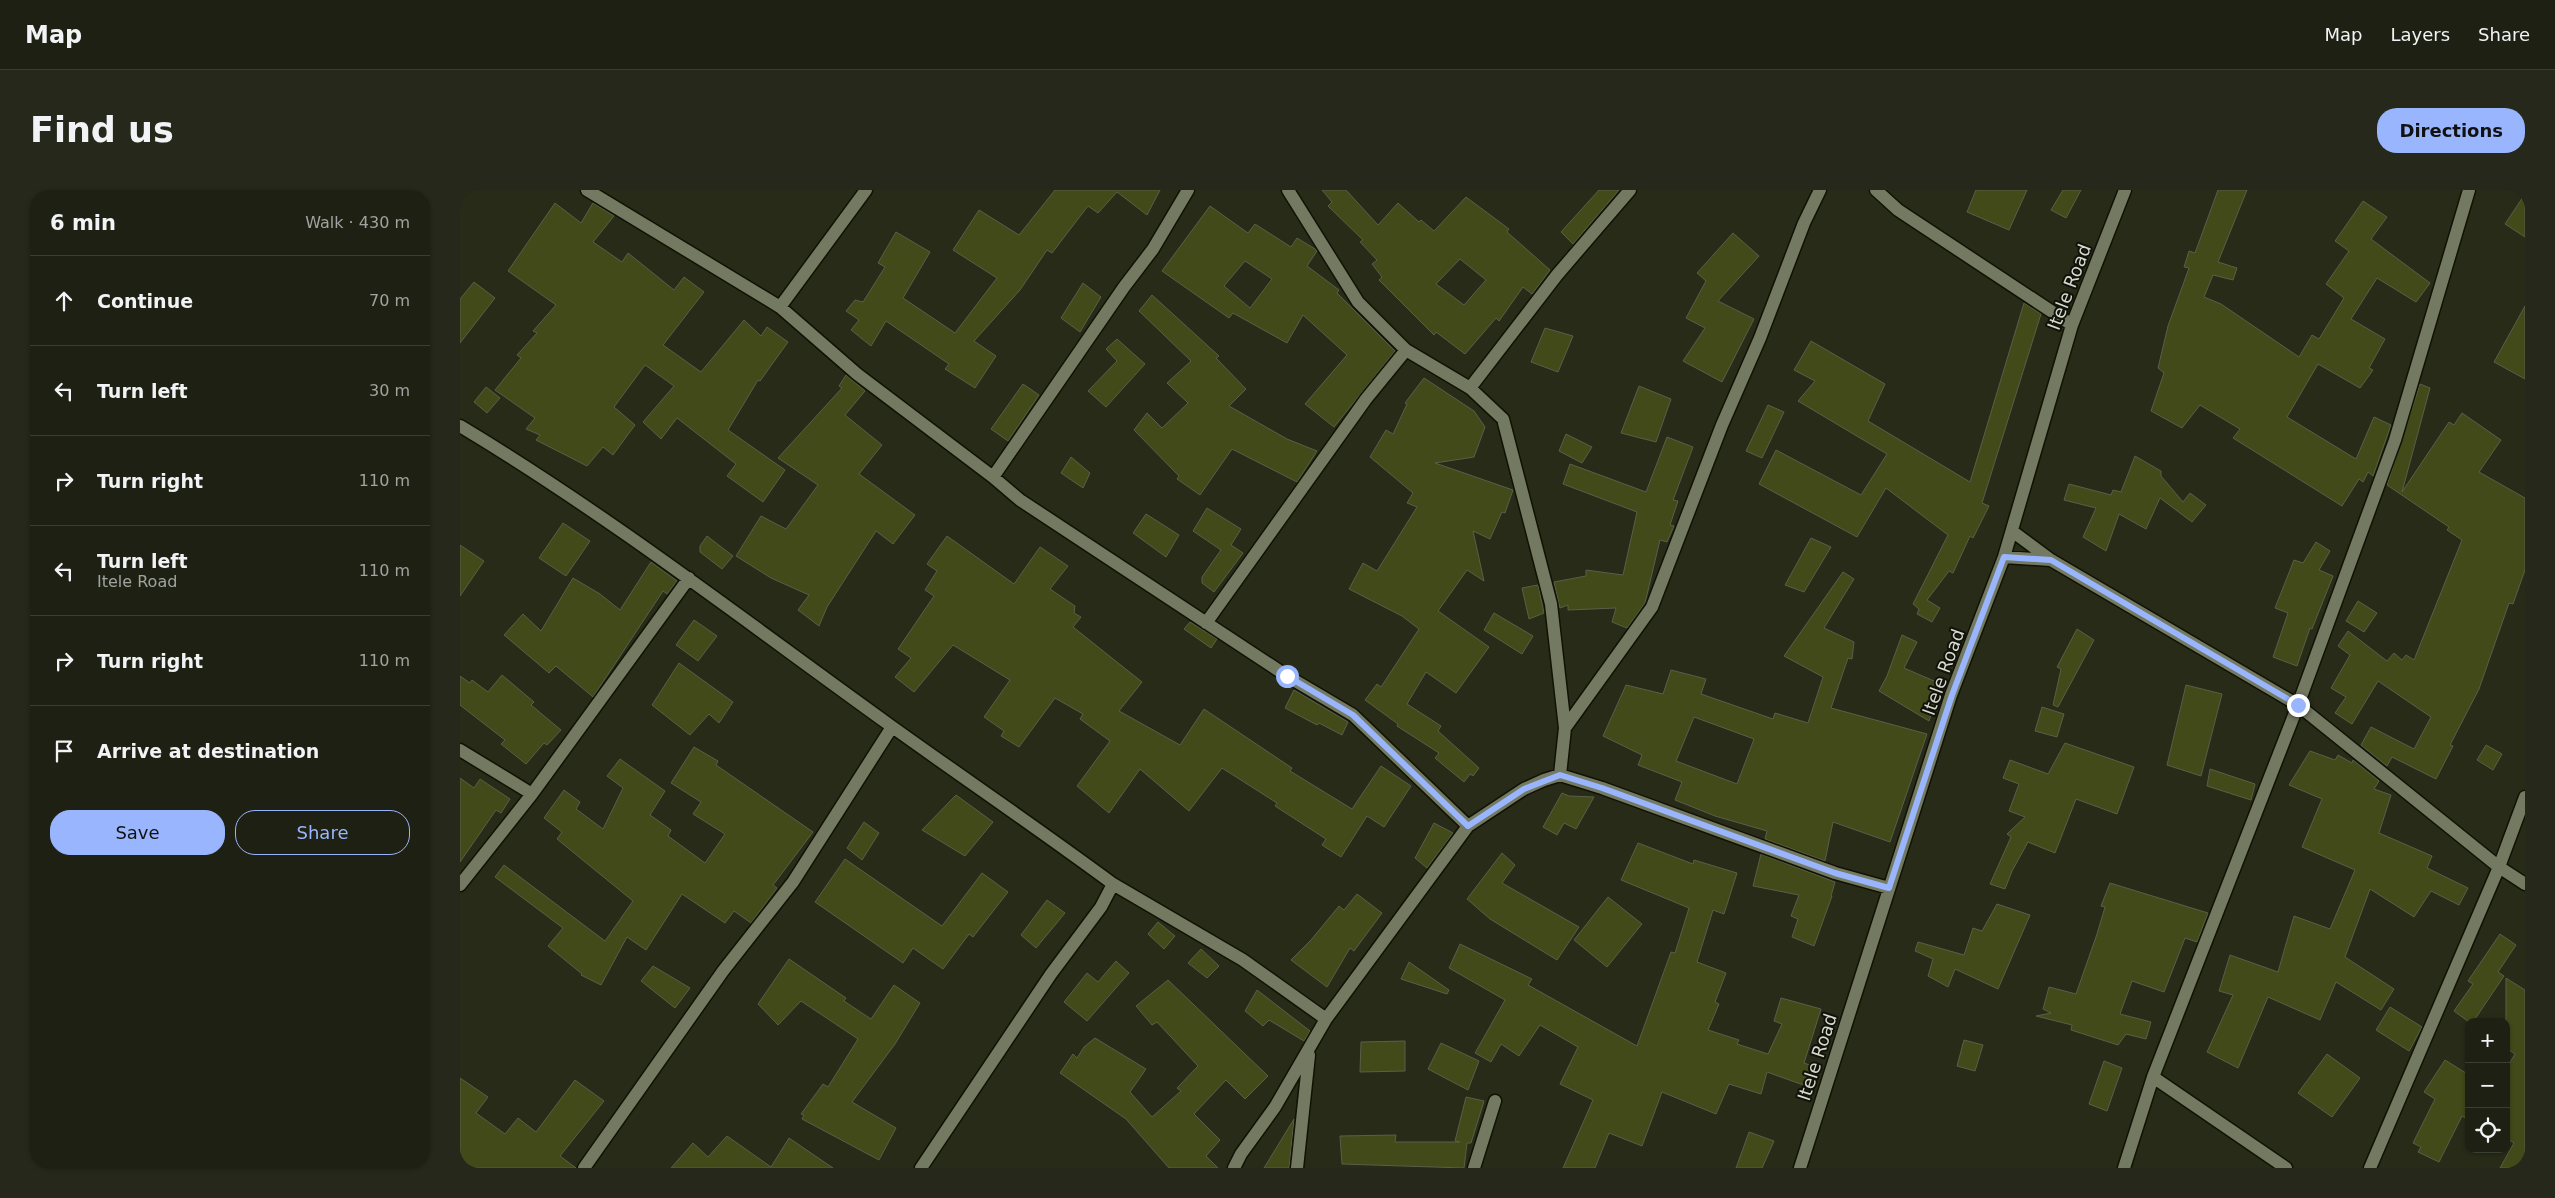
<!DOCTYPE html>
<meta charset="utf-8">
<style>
body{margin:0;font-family:"DejaVu Sans",sans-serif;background:#25281b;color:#f1f3f6}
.controls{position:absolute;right:15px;bottom:15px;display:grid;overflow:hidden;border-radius:10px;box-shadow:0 1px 4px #0004}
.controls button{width:45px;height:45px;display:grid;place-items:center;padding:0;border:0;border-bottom:1px solid #3b3e32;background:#1d2012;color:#f1f3f6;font:25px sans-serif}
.stop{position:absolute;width:15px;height:15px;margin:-11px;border:4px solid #99b5fd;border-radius:50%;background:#fff}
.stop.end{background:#99b5fd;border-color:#fff;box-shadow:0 1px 5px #0008}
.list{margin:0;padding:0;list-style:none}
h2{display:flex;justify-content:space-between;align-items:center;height:65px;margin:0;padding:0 20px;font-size:21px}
h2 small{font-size:16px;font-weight:400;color:#a0a39f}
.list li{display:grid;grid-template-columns:32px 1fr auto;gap:15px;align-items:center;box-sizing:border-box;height:90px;padding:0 20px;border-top:1px solid #3b3e32}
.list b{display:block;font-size:19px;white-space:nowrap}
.list p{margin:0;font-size:16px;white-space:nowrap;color:#a0a39f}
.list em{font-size:16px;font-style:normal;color:#a0a39f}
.actions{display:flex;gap:10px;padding:15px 20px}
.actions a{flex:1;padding:11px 0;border:1px solid #99b5fd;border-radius:20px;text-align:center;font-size:18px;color:#99b5fd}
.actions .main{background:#99b5fd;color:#111}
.icon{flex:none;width:28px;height:28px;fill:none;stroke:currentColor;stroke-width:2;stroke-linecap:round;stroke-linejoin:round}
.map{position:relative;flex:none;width:2065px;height:978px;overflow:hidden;border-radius:20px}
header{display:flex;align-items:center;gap:30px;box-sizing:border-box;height:70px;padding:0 25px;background:#1d2012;border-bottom:1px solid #3b3e32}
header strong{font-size:24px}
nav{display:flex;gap:28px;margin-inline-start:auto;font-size:18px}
.intro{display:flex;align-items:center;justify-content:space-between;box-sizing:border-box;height:120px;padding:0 30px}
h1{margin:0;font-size:35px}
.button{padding:12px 22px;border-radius:20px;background:#99b5fd;color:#111;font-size:18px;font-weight:700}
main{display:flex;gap:30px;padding:0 30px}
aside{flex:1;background:#1d2012;border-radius:20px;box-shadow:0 1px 4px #0004}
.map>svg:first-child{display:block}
.building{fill:#424a1a;stroke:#5a5f49;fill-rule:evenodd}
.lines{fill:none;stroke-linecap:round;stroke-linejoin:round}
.minor-casing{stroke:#101303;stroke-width:15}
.minor{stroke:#747962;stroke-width:12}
.route{stroke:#99b5fd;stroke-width:6}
.labels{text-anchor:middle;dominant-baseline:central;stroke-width:4;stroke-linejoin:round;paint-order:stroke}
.street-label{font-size:18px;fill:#d6d9cd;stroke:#11120a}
</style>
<header>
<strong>Map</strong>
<nav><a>Map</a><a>Layers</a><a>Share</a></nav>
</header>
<div class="intro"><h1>Find us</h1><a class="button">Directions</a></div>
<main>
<aside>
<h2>6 min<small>Walk · 430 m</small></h2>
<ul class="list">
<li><svg class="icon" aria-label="ahead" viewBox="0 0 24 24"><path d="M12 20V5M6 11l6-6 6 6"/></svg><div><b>Continue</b></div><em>70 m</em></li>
<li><svg class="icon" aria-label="left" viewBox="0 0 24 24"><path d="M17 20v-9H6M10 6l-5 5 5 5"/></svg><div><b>Turn left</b></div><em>30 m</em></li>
<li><svg class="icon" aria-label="right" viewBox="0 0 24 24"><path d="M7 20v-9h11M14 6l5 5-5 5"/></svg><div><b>Turn right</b></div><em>110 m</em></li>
<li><svg class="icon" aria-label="left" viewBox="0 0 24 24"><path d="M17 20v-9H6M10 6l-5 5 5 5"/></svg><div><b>Turn left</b><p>Itele Road</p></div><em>110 m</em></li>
<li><svg class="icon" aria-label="right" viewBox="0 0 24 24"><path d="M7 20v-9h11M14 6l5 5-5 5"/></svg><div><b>Turn right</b></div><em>110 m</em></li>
<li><svg class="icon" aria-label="arrive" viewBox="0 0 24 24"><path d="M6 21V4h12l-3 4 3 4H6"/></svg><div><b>Arrive at destination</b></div></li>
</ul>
<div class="actions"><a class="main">Save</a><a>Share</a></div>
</aside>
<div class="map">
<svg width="2065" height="978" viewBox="0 0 2065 978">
<rect width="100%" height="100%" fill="#272b18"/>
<path class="building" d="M 595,0 L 700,0 L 687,25 L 657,2 L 638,23 L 628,16 L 592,63 L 587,60 L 560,100 L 514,151 L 536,166 L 515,198 L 485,179 L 489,174 L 426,131 L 411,156 L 391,140 L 399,130 L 386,121 L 395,110 L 403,112 L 425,77 L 418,73 L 436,42 L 470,62 L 443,108 L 495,143 L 537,88 L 493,60 L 519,20 L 559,45 Z
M 862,0 L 886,0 L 918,35 L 938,13 L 959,32 L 961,30 L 974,41 L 1006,7 L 1049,39 L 1047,42 L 1090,80 L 1072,104 L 1063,97 L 1039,131 L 1036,128 L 1005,164 L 976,142 L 974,145 L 919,90 L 922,87 L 912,74 L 917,70 L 900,52 L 903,50 L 868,16 L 872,12 ZM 1000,69 L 1026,90 L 1004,115 L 976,94 Z
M 1139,0 L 1159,0 L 1113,54 L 1101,42 Z
M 1516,0 L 1567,0 L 1549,40 L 1507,22 Z
M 1603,0 L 1621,0 L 1606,28 L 1591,20 Z
M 1758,0 L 1787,0 L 1758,72 L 1777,78 L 1773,90 L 1753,85 L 1744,107 L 1761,114 L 1839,167 L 1852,145 L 1859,149 L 1884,108 L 1866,94 L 1889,61 L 1875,51 L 1903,11 L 1927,27 L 1911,49 L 1970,93 L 1956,112 L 1917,88 L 1891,129 L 1925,149 L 1909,178 L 1913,180 L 1900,198 L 1858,174 L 1827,227 L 1896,269 L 1914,227 L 1931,235 L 1913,286 L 1908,282 L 1903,292 L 1899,289 L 1882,316 L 1773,248 L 1780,239 L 1740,215 L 1722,238 L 1691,221 L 1704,183 L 1698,178 L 1708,136 L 1729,78 L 1724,77 L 1729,61 L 1735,63 Z
M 2065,4 L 2065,47 L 2045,34 Z
M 95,13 L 121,33 L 133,13 L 154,26 L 133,52 L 162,72 L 168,63 L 214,100 L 224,87 L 244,102 L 203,155 L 241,182 L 284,130 L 301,146 L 307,137 L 328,152 L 300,191 L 298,190 L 268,240 L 325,280 L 303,312 L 267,286 L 276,274 L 217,228 L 201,249 L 183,232 L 214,196 L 185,175 L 154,217 L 175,235 L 153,265 L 143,257 L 127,276 L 76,250 L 80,245 L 66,239 L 75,228 L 35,200 L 61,168 L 57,165 L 77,143 L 73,141 L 96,115 L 48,81 Z
M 750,16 L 788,43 L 795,34 L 831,57 L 837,48 L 855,59 L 857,61 L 847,76 L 879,100 L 877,103 L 935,161 L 874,237 L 845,214 L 887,165 L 843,125 L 827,153 L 773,123 L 769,128 L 702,81 ZM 785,71 L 812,89 L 790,118 L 764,96 Z
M 1273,43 L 1299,66 L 1258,111 L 1294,129 L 1262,192 L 1223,171 L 1245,138 L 1226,128 L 1246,91 L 1237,83 Z
M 14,92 L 35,108 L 0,153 L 0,109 Z
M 623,93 L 641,107 L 620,142 L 601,128 Z
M 692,105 L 759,166 L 756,168 L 786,199 L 769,216 L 827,249 L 857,261 L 837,292 L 772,259 L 740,305 L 717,289 L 719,286 L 674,240 L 687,223 L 702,238 L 728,213 L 707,193 L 731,171 L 679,121 Z
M 1564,113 L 1581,124 L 1522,313 L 1529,316 L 1513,348 L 1510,346 L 1493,383 L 1489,381 L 1467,410 L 1480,418 L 1472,432 L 1457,424 L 1459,419 L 1453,414 L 1488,345 L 1426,298 L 1397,347 L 1299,294 L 1316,260 L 1401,305 L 1427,264 L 1338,211 L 1355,191 L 1334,180 L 1351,151 L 1425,194 L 1408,231 L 1510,292 Z
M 2065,116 L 2065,189 L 2034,172 Z
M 1085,138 L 1113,146 L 1098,182 L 1071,172 Z
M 657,149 L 685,174 L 646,217 L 628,201 L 657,171 L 646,159 Z
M 386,185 L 405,201 L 385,225 L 422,255 L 399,284 L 455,325 L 433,354 L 416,341 L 367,417 L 359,436 L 338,420 L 349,405 L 311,388 L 276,366 L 301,326 L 326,339 L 358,295 L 318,268 L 382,198 L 379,196 Z
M 964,188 L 1014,221 L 1025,237 L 1014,267 L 975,273 L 1053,300 L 1045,323 L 1042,322 L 1030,349 L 1013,341 L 1024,391 L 1007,380 L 978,421 L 1029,457 L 996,503 L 966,482 L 947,514 L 981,536 L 978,541 L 1019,578 L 1013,586 L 1010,584 L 1004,592 L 975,568 L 979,563 L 937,536 L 938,534 L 905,510 L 917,494 L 921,497 L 959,439 L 942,426 L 889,399 L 903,373 L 917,381 L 957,317 L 947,313 L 953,303 L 910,267 L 926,240 L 933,244 L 947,214 L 945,213 Z
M 563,194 L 579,205 L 548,251 L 531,239 Z
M 1960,194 L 1970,198 L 1942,302 L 1989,232 L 1994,235 L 2002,223 L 2041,250 L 2019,282 L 2065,308 L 2065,380 L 2053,414 L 2049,413 L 2019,499 L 1990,555 L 1993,556 L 1976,589 L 1932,567 L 1927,576 L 1901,555 L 1911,537 L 1954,559 L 1971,527 L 1918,491 L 1892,534 L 1875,523 L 1886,507 L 1871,498 L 1890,465 L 1878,456 L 1888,441 L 1927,471 L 1934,463 L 1942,470 L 1946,465 L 1954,470 L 2002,350 L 1987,340 L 1989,337 L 1927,295 Z
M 1179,196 L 1211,209 L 1196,252 L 1161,243 Z
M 26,197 L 40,208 L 27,223 L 14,212 Z
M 1308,215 L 1324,222 L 1302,268 L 1286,261 Z
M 1106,244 L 1132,257 L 1122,273 L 1099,261 Z
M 1207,247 L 1233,257 L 1213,310 L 1218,311 L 1210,335 L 1214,336 L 1207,352 L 1200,350 L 1185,413 L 1167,438 L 1152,432 L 1156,418 L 1108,420 L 1108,415 L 1100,418 L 1094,392 L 1126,386 L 1126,380 L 1163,385 L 1177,322 L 1103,294 L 1110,274 L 1186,302 Z
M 1675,266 L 1701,281 L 1701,286 L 1723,312 L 1730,303 L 1746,315 L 1732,332 L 1700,308 L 1686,339 L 1659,324 L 1646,361 L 1623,347 L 1636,318 L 1604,310 L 1609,294 L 1651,305 L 1653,300 L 1661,302 Z
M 611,267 L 630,283 L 623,298 L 601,283 Z
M 747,318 L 781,339 L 771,355 L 783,363 L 754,402 L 742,393 L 742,387 L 761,360 L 733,341 Z
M 686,324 L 719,345 L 706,367 L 673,343 Z
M 103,333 L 130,351 L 106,386 L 79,368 Z
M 247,346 L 273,366 L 262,379 L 240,362 L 240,356 Z
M 487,346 L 554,394 L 580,357 L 608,376 L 590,399 L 615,416 L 614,423 L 621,427 L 613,437 L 682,492 L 659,521 L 720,555 L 744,519 L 832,578 L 830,581 L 892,619 L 921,576 L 951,596 L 924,637 L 907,626 L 881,667 L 862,655 L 866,649 L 815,616 L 817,613 L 762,578 L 729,621 L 680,579 L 649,623 L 617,596 L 650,551 L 620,529 L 623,524 L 595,508 L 559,557 L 541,546 L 544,541 L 524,527 L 550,490 L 493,455 L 454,502 L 435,487 L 451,468 L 438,459 L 474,406 L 465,400 L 477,381 L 467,374 Z
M 1351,348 L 1371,357 L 1344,402 L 1325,395 Z
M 1856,352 L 1870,361 L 1859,380 L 1873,386 L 1852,439 L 1850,438 L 1837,476 L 1813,467 L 1828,423 L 1815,418 L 1834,370 L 1843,373 Z
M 0,355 L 24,371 L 0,406 Z
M 191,372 L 217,391 L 207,404 L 203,401 L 133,507 L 96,476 L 89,483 L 44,445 L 63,424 L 81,441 L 113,388 L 140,404 L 160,420 Z
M 1383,382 L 1394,389 L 1364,438 L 1394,452 L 1392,469 L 1388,468 L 1371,518 L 1467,544 L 1430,652 L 1373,632 L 1365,671 L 1305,649 L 1307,641 L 1255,626 L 1215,610 L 1222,592 L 1178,575 L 1182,565 L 1143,546 L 1166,495 L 1203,504 L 1211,480 L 1246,489 L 1241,504 L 1313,529 L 1315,523 L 1348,533 L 1363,487 L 1324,466 ZM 1234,527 L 1294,549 L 1277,594 L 1216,571 Z
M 1078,395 L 1084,423 L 1069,429 L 1062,398 Z
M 1898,411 L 1917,423 L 1904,442 L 1886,431 Z
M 1034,423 L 1073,446 L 1062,464 L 1024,440 Z
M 234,430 L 257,446 L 238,471 L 216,455 Z
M 730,432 L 757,449 L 751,458 L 724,439 Z
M 1617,439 L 1634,450 L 1598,517 L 1593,515 L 1601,479 L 1597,477 Z
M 1442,445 L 1457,452 L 1444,478 L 1481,494 L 1469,531 L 1419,501 L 1427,486 Z
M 219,473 L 273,512 L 259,533 L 249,524 L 230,545 L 192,515 Z
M 42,485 L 74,512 L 71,515 L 101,540 L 87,555 L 84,553 L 66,574 L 41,554 L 45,550 L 0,515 L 0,486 L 10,493 L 12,490 L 28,502 Z
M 1726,495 L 1762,504 L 1741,586 L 1707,575 Z
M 834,500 L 888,532 L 882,545 L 859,533 L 857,535 L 825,518 Z
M 1582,517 L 1604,524 L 1597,547 L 1575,541 Z
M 1605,553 L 1674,577 L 1657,624 L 1616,609 L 1595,663 L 1568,652 L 1552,681 L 1545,699 L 1530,694 L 1551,647 L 1547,644 L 1565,627 L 1549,621 L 1559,594 L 1543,588 L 1550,570 L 1588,584 Z
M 2026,555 L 2042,564 L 2033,580 L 2017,570 Z
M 234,557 L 258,571 L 256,575 L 353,642 L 313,695 L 317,698 L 291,733 L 274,721 L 265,733 L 222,704 L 186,760 L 167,747 L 141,795 L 121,785 L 122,784 L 88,756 L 103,738 L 35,687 L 44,675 L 145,751 L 173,711 L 97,649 L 102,642 L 84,628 L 104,600 L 120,612 L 116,619 L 143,639 L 163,598 L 147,586 L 160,569 L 205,601 L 190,625 L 211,640 L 208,646 L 245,673 L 265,644 L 233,624 L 241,612 L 211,593 Z
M 1850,561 L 1875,570 L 1878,565 L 1892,573 L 1893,570 L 1919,591 L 1914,599 L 1931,605 L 1919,643 L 1972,666 L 1967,678 L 2008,698 L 1999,715 L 1971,701 L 1954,727 L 1910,699 L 1885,767 L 1934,799 L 1921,820 L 1876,792 L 1860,830 L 1808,807 L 1778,878 L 1747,862 L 1773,805 L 1759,801 L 1770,765 L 1818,782 L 1834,726 L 1870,739 L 1895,680 L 1842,657 L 1862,609 L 1829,595 Z
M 1750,579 L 1795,594 L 1791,610 L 1747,596 Z
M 0,588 L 14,598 L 20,589 L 50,609 L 41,623 L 36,620 L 0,672 Z
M 1102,603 L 1109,606 L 1134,607 L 1116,639 L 1104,633 L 1097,645 L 1083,637 Z
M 496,605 L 533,632 L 505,666 L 462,640 Z
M 404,632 L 419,643 L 402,670 L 387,658 Z
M 974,633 L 993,643 L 967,678 L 955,668 Z
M 1178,653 L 1233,674 L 1234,670 L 1277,683 L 1264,724 L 1253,720 L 1237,772 L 1266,783 L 1255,812 L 1259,814 L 1248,840 L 1279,850 L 1277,854 L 1308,864 L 1322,834 L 1314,831 L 1321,808 L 1361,819 L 1344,873 L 1355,877 L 1349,897 L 1307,882 L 1301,904 L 1269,894 L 1256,924 L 1202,902 L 1182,956 L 1149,943 L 1135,978 L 1103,978 L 1133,910 L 1100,894 L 1118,857 L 1080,835 L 1059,866 L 1041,854 L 1031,872 L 1015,863 L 1045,810 L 989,778 L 1000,754 L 1072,789 L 1068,795 L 1177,856 L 1211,762 L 1215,763 L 1229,718 L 1161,690 Z
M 1042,663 L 1055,675 L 1042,693 L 1119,737 L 1097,770 L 1030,729 L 1007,709 Z
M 1301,664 L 1375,692 L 1371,706 L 1372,706 L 1354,756 L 1332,747 L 1338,729 L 1331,726 L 1339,705 L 1293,696 Z
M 385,669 L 482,736 L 522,683 L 548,702 L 513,747 L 509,744 L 483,779 L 453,758 L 443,773 L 355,712 Z
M 1650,693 L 1748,723 L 1737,752 L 1725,748 L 1704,802 L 1672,791 L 1660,824 L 1691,832 L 1686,849 L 1666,844 L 1658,855 L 1611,840 L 1612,835 L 1576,826 L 1591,823 L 1583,819 L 1589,797 L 1616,804 L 1637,744 L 1645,717 L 1641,716 Z
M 897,704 L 922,723 L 894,761 L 890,758 L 867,797 L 831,770 L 851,750 L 879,716 L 884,720 Z
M 1148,707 L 1182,734 L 1147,777 L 1114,750 Z
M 587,710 L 605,723 L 576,758 L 561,745 Z
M 1537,714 L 1570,725 L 1538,799 L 1495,779 L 1488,797 L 1468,786 L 1473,769 L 1455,761 L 1458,752 L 1504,765 L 1513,738 L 1522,741 Z
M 698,732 L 715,746 L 704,759 L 688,744 Z
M 2040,744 L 2056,755 L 2038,782 L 2044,786 L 2013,832 L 2009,832 L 1994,821 L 2013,794 L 2008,791 Z
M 741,759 L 759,776 L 747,788 L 728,773 Z
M 329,769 L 386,808 L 384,811 L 411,829 L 434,795 L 460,813 L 435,854 L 392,912 L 436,938 L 419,970 L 342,929 L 344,925 L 341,924 L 363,894 L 368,897 L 398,849 L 341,811 L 318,835 L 298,814 Z
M 656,771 L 669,783 L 627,831 L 604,812 L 627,783 L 638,792 Z
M 949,772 L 989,800 L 987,804 L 941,789 Z
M 193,776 L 230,798 L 215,818 L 181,791 Z
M 2046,788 L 2065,800 L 2065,978 L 2040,978 L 2054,953 L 2046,948 L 2046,879 L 2055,864 L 2046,858 Z
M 708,790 L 808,886 L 785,909 L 766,890 L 734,924 L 760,950 L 746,966 L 758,978 L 709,978 L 666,929 L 600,883 L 613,864 L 617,868 L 624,857 L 635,848 L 686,879 L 670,902 L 692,927 L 721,901 L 717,898 L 738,876 L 697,832 L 692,835 L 676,816 Z
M 797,800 L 850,841 L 844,851 L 809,830 L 803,836 L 785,821 Z
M 1930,817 L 1962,837 L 1949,861 L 1916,840 Z
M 1504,850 L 1523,855 L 1515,881 L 1497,876 Z
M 945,851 L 945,881 L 900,882 L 901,852 Z
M 981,853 L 1019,871 L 1008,900 L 968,879 Z
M 1867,864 L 1900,888 L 1872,927 L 1838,903 Z
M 1985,870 L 2009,885 L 2009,930 L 2002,926 L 1979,972 L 1958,962 L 1961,957 L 1953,953 L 1975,909 L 1964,902 Z
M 1644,871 L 1662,878 L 1647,921 L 1629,914 Z
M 0,888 L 28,907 L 16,923 L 45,944 L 58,928 L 76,942 L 115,890 L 144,911 L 100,966 L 116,978 L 0,978 Z
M 1006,907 L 1024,911 L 1011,953 L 1007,953 L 1004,978 L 882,974 L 880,946 L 936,945 L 935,952 L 1000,952 L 995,951 Z
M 834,929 L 829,978 L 804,978 Z
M 1289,942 L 1314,951 L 1302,978 L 1276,978 Z
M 267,946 L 311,977 L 329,948 L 373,978 L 211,978 L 233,953 L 248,967 Z"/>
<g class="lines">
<g class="minor-casing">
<path id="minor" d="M 127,0 L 320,117 L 397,184 L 533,287 L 560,310 L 827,486 L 893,525 L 1008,636
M 828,0 L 898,112 L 946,160 L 1010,198 L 1043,229 L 1091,414 L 1105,538 L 1100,585
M 1416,0 L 1438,20 L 1612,135
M 320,117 L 406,0
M 1010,198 L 1097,85 L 1170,0
M 0,236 C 150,326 289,434 431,536 C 505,589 580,640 653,694
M 533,287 L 664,97 L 693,59 L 728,0
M 1552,341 L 1591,370
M 1544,367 L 1591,370 L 1838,515 L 2039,677 L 2065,694
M 746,433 L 906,209 L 946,160
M 1105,538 L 1192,417 L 1262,235 L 1300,148 L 1344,33 L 1360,0
M 0,560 L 72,604
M 0,695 L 72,604 L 229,388
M 1693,887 L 1826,978
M 124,978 L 263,781 L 333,692 L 432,537
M 461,978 L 591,784 L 641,717 L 653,694 L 783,770 L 866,829
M 774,978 L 781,964 L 815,917 L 866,829 L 1008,636 L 1064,599 L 1084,590 L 1100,585 L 1142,598 L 1375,683 L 1429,698
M 837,978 L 849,865
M 1014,978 L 1035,911
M 1340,978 L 1491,505 L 1544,367 L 1612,135 L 1665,0
M 1664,978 L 1693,887 L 1838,515 L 1935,250 L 2009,0
M 1910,978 L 2039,677 L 2065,607"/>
</g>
<use href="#minor" class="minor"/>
</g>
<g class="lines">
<path class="route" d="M 827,486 L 893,525 L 1008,636 L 1064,599 L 1100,585 L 1142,598 L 1375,683 L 1429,698 L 1492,505 L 1544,367 L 1591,370 L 1838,515"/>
</g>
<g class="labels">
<g class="street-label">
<text transform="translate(1609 97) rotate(-69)">Itele Road</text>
<text transform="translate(1483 482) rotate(-70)">Itele Road</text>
<text transform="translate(1357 867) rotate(-72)">Itele Road</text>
</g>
</g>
</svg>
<div class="controls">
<button>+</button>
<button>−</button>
<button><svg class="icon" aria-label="locate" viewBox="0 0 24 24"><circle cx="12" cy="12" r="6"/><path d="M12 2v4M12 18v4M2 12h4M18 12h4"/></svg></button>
</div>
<div class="stop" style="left:827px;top:486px"></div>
<div class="stop end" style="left:1838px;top:515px"></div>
</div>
</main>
